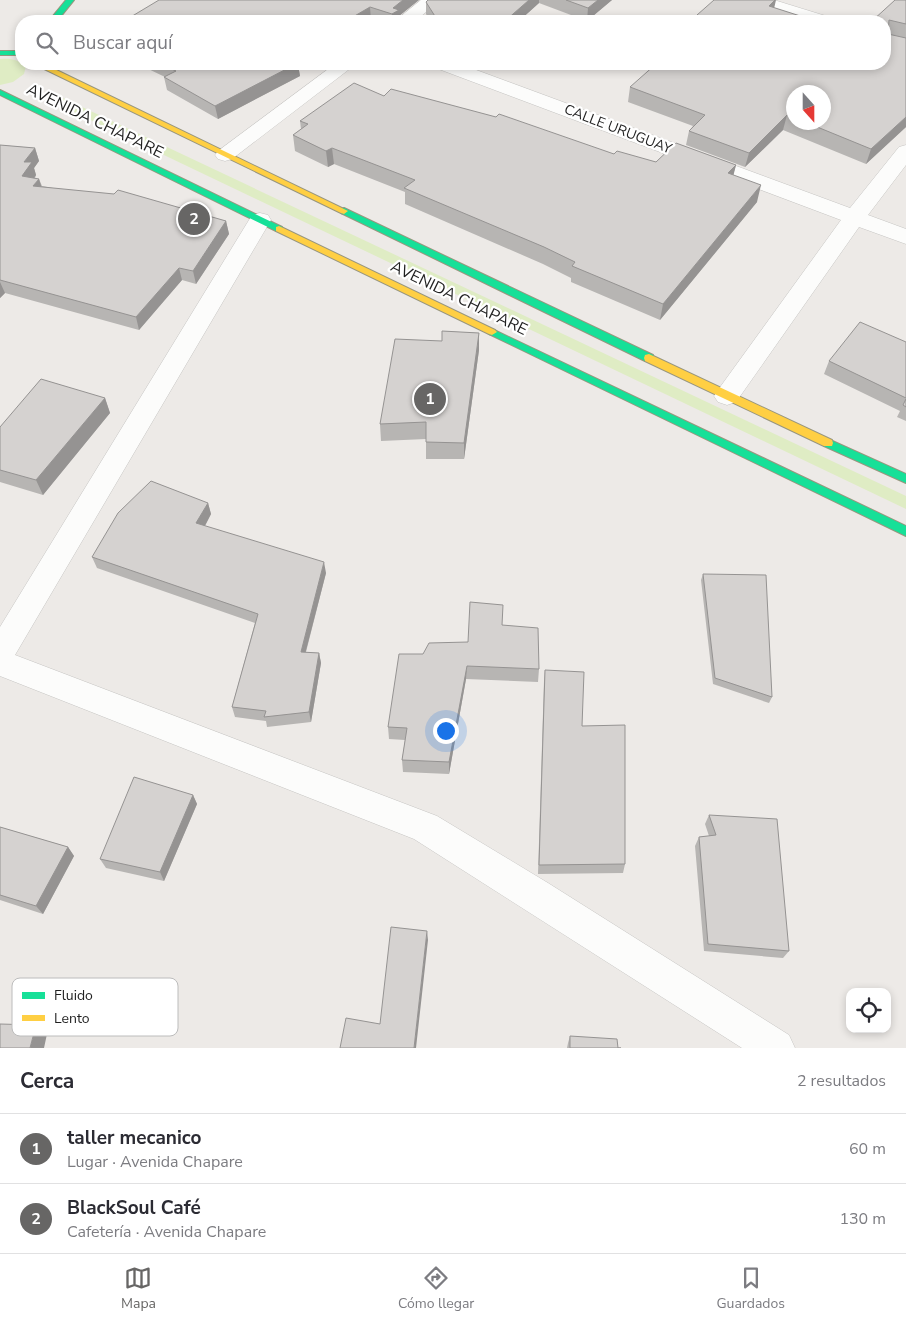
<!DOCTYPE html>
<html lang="es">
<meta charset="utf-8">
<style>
body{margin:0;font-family:"Nunito Sans",sans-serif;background:#f2f2f3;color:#2b2b33}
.controls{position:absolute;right:15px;bottom:15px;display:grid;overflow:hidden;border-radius:10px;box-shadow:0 2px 8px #0003}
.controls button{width:45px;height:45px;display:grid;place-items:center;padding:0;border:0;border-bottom:1px solid #e1e1e2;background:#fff;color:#2b2b33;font:25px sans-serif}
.compass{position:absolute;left:786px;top:85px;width:45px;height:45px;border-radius:50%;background:#fff;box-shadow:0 2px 8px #0003;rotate:159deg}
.you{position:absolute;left:445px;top:730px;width:18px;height:18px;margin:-12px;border:4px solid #fff;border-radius:50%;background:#1a73e8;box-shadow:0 0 0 8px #1a73e833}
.badge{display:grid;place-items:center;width:32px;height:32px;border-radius:50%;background:#676665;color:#fff;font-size:16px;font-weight:700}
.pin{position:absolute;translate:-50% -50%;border:2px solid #fff;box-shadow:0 1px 5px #0006}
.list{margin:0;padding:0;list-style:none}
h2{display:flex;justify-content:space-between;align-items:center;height:65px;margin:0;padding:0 20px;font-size:21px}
h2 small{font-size:16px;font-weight:400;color:#7c7c81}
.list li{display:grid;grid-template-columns:32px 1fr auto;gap:15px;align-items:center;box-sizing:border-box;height:70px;padding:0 20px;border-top:1px solid #e1e1e2}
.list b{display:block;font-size:19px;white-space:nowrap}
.list p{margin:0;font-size:16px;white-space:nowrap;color:#7c7c81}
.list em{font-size:16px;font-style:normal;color:#7c7c81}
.icon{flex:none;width:28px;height:28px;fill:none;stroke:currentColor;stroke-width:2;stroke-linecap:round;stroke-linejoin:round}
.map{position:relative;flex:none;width:906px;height:1048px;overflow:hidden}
.search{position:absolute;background:#fff;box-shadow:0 2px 8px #0003;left:15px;right:15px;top:15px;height:55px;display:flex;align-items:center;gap:12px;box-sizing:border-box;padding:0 18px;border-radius:20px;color:#7c7c81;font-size:19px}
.sheet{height:205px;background:#fff}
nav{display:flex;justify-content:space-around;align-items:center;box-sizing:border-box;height:70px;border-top:1px solid #e1e1e2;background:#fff;font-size:14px;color:#7c7c81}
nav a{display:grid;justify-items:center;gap:2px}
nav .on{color:#676665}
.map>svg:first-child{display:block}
.grass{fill:#dfecc4}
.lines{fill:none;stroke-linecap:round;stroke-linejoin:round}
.street-casing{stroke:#c6c5c3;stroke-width:1}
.fast-casing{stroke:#98967e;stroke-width:2}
.slow-casing{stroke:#98967e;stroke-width:2}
.street{fill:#fcfcfb;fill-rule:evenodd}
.fast{fill:#16e098;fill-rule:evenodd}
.slow{fill:#ffcf43;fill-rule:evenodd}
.wall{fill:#b7b5b3;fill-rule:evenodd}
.shaded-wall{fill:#959392}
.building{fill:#d5d2d0;stroke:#959392}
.labels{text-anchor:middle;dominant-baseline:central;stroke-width:4.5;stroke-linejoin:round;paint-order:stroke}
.far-street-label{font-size:14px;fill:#1f1f1f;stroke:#fff}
.street-label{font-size:16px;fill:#1f1f1f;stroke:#fff}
.key{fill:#fff;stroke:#bcbcbc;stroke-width:1}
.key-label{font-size:14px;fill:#1f1f1f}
</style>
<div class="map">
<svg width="906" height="1048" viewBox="0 0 906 1048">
<rect width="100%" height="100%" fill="#edeae7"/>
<path class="grass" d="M 0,59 C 12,58 18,60 26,66 L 24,74 L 13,82 L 0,85 Z
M 63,98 L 906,496 L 906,509 L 55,103 Z"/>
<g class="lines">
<g class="street-casing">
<path id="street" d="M 421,0 L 441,0 L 415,21 L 395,21 Z
M 747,0 L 774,0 L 829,17 L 832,21 L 805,21 L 750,4 Z
M 335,64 L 356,64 L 232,159 L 225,161 L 218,159 L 215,155 L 218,151 Z
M 434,64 L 460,64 L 850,208 L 899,147 L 906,145 L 906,165 L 868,215 L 906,229 L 906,244 L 859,227 L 736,402 L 727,405 L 718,402 L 714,396 L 718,390 L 841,220 L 436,68 Z
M 260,213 L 268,215 L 271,220 L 15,655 L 437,816 L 548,883 L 789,1035 L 795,1048 L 742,1048 L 414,839 L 0,676 L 0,627 L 249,220 L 252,215 Z"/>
</g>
<g class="fast-casing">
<path id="fast" d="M 66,0 L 74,0 L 57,21 L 49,21 Z
M 0,51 L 21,51 L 21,55 L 0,55 Z
M 0,90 L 282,227 L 283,229 L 282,231 L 276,231 L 0,95 Z
M 344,208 L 653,355 L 654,358 L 653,361 L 645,361 L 341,213 L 341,209 Z
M 492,329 L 906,526 L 906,536 L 489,334 L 487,332 Z
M 828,439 L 906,474 L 906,483 L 824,446 L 823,443 Z"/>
</g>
<g class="slow-casing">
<path id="slow" d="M 34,64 L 44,64 L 348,211 L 344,214 L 341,213 Z
M 279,226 L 495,330 L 497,332 L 492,335 L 489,334 L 276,231 L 276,227 Z
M 649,354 L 832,440 L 833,443 L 832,446 L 824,446 L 645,361 L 644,358 L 645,355 Z"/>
</g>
<use href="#street" class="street"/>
<use href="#fast" class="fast"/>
<use href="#slow" class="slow"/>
</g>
<path class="wall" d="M 419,0 L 399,16 L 400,21 L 376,21 L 371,20 L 368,21 L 124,21 Z
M 428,0 L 612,0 L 587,21 L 539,3 L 519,21 L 430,21 L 426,14 L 426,2 Z
M 906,0 L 906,127 L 866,164 L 783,130 L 745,167 L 686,145 L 689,131 L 693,126 L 628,102 L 630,87 L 885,64 L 885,21 ZM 794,92 L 824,122 L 794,122 Z
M 774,8 L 816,21 L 696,21 L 697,15 Z
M 138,64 L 300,64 L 298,65 L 300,76 L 218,119 L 167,90 L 164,77 L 165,77 Z
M 384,96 L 614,154 L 656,162 L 736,165 L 733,175 L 757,202 L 660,320 L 571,282 L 571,278 L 543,264 L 405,204 L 405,192 L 334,164 L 328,167 L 295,151 L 293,135 L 301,129 L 300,121 Z
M 0,145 L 35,148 L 39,161 L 34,168 L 36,175 L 35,178 L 39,179 L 42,186 L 226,221 L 229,234 L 196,284 L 182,280 L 139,330 L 5,293 L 0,298 Z
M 442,331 L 479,333 L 479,350 L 464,459 L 426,459 L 426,439 L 381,441 L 380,424 L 442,341 Z
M 906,342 L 906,421 L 897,417 L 900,411 L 824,374 L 829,361 Z
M 105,398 L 110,413 L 43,495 L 0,482 L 0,427 Z
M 208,503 L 211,514 L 205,526 L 326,573 L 306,652 L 319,653 L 321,663 L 311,722 L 267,727 L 266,721 L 235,717 L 232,707 L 255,623 L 97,568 L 92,557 Z
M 703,574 L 772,697 L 769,703 L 713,684 L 701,580 Z
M 502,625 L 539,669 L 538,682 L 466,679 L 449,774 L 403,772 L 402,760 L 405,740 L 389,739 L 388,727 L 423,654 L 468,642 Z
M 545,670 L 625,864 L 623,873 L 538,874 L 544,681 Z
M 193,795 L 197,804 L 164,881 L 106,868 L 100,859 Z
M 709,815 L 789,951 L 783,958 L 704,951 L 695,846 L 699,837 L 709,836 L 705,824 Z
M 0,827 L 68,847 L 74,856 L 43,914 L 0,900 Z
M 570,1036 L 618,1048 L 621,1048 L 567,1048 L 568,1043 Z"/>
<path class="shaded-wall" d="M 403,0 L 419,0 L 399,16 L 400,21 L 392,21 L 392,14 L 393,8 Z
M 529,0 L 539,0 L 539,3 L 519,21 L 505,21 Z
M 598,0 L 612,0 L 587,21 L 588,8 Z
M 775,0 L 776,0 L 773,13 L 769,6 Z
M 370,7 L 371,20 L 368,21 L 346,21 Z
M 288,64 L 300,64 L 298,65 L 300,76 L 218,119 L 215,106 Z
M 787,115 L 783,130 L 745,167 L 749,153 Z
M 906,117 L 906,127 L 866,164 L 871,149 Z
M 35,148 L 39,161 L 34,168 L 36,175 L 27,189 L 22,176 L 24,162 Z
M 332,148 L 334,164 L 328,167 L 326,151 Z
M 736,165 L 732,181 L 728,173 Z
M 39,179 L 43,192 L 33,186 Z
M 761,185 L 757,202 L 660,320 L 663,304 Z
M 226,221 L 229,234 L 196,284 L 193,271 Z
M 179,268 L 182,280 L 139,330 L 136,317 Z
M 0,282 L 5,293 L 0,298 Z
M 479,333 L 479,350 L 464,459 L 464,443 Z
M 105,398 L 110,413 L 43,495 L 36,480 Z
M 208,503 L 211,514 L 200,535 L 196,523 Z
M 324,562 L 326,573 L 303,662 L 301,652 Z
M 319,653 L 321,663 L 311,722 L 309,712 Z
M 467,666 L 466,679 L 449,774 L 449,762 Z
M 193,795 L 197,804 L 164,881 L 160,872 Z
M 68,847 L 74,856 L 43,914 L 36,906 Z
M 427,931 L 428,940 L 416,1048 L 414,1048 Z
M 36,1025 L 47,1034 L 44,1048 L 30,1048 Z"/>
<path class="building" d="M 159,0 L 403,0 L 393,8 L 399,10 L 392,14 L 370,7 L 346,21 L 124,21 Z
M 428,0 L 529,0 L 505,21 L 438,21 L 426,2 Z
M 566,0 L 598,0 L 588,8 Z
M 714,0 L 775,0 L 769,6 L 816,21 L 702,21 L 706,18 L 697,15 Z
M 895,0 L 906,0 L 906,24 L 889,20 L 888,34 L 906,38 L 906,117 L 871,149 L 805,122 L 824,122 L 824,92 L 794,92 L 794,118 L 787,115 L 749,153 L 689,131 L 705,115 L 630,87 L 656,64 L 885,64 L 885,21 L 872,21 Z
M 161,64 L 296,64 L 215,106 L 164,77 L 176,71 Z
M 354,83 L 384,96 L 391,89 L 496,117 L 499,114 L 614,154 L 617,151 L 656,162 L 676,143 L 736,165 L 728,173 L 761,185 L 663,304 L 572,266 L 575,262 L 544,247 L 404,188 L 415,180 L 332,148 L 326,151 L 293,135 L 308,124 L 300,121 Z
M 0,145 L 35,148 L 24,162 L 32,162 L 22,176 L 39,179 L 33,186 L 114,194 L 118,190 L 226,221 L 193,271 L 179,268 L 136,317 L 0,280 Z
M 860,322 L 906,342 L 906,398 L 829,361 Z
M 442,331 L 479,333 L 464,443 L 426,442 L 426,422 L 380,424 L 395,339 L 442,341 Z
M 41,379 L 105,398 L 36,480 L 0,470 L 0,427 Z
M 906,399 L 906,407 L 903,405 Z
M 151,481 L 208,503 L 196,523 L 324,562 L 301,652 L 319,653 L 309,712 L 264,717 L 266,711 L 232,707 L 258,614 L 92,557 L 118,513 Z
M 703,574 L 766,575 L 772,697 L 715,678 Z
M 470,602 L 503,605 L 502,625 L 538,628 L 539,669 L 467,666 L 449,762 L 402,760 L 407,728 L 388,727 L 399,654 L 423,654 L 429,643 L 468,642 Z
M 545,670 L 584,672 L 582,726 L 625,725 L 625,864 L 539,865 Z
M 134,777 L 193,795 L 160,872 L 100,859 Z
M 709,815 L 777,819 L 789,951 L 708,944 L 699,837 L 716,835 Z
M 0,827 L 68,847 L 36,906 L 0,895 Z
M 391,927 L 427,931 L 414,1048 L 340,1048 L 346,1018 L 380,1024 Z
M 0,1024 L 36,1025 L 30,1048 L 0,1048 Z
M 570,1036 L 617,1039 L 618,1048 L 621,1048 L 570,1048 Z"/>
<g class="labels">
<g class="far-street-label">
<text transform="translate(618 129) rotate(21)">CALLE URUGUAY</text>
</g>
<g class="street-label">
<text transform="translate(95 121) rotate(26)">AVENIDA CHAPARE</text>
<text transform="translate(459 298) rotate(26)">AVENIDA CHAPARE</text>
</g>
</g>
<rect x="12" y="978" width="166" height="58" rx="8" class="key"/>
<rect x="22" y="992" width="23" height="7" fill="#16e098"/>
<rect x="22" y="1015" width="23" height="6" fill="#ffcf43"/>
<g class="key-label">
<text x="54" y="1000">Fluido</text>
<text x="54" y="1023">Lento</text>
</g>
</svg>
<div class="controls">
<button><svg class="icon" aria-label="locate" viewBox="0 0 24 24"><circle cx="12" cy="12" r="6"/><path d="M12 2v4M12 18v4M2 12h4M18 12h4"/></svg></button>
</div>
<svg class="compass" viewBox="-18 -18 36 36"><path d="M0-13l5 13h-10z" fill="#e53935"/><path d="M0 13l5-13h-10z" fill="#7c7c81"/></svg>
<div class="you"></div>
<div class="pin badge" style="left:430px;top:399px">1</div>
<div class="pin badge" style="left:194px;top:219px">2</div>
<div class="search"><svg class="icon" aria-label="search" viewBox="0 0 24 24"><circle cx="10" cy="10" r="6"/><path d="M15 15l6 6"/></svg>Buscar aquí</div>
</div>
<section class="sheet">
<h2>Cerca<small>2 resultados</small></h2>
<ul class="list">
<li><span class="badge">1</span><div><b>taller mecanico</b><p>Lugar · Avenida Chapare</p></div><em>60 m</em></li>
<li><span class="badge">2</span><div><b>BlackSoul Café</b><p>Cafetería · Avenida Chapare</p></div><em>130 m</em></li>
</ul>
</section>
<nav>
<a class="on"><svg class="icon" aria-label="map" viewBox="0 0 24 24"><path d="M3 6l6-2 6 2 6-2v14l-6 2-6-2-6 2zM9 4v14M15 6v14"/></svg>Mapa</a>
<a><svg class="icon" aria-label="directions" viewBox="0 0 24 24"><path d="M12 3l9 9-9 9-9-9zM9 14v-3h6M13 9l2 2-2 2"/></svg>Cómo llegar</a>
<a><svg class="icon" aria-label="saved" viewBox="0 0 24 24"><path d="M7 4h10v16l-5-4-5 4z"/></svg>Guardados</a>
</nav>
